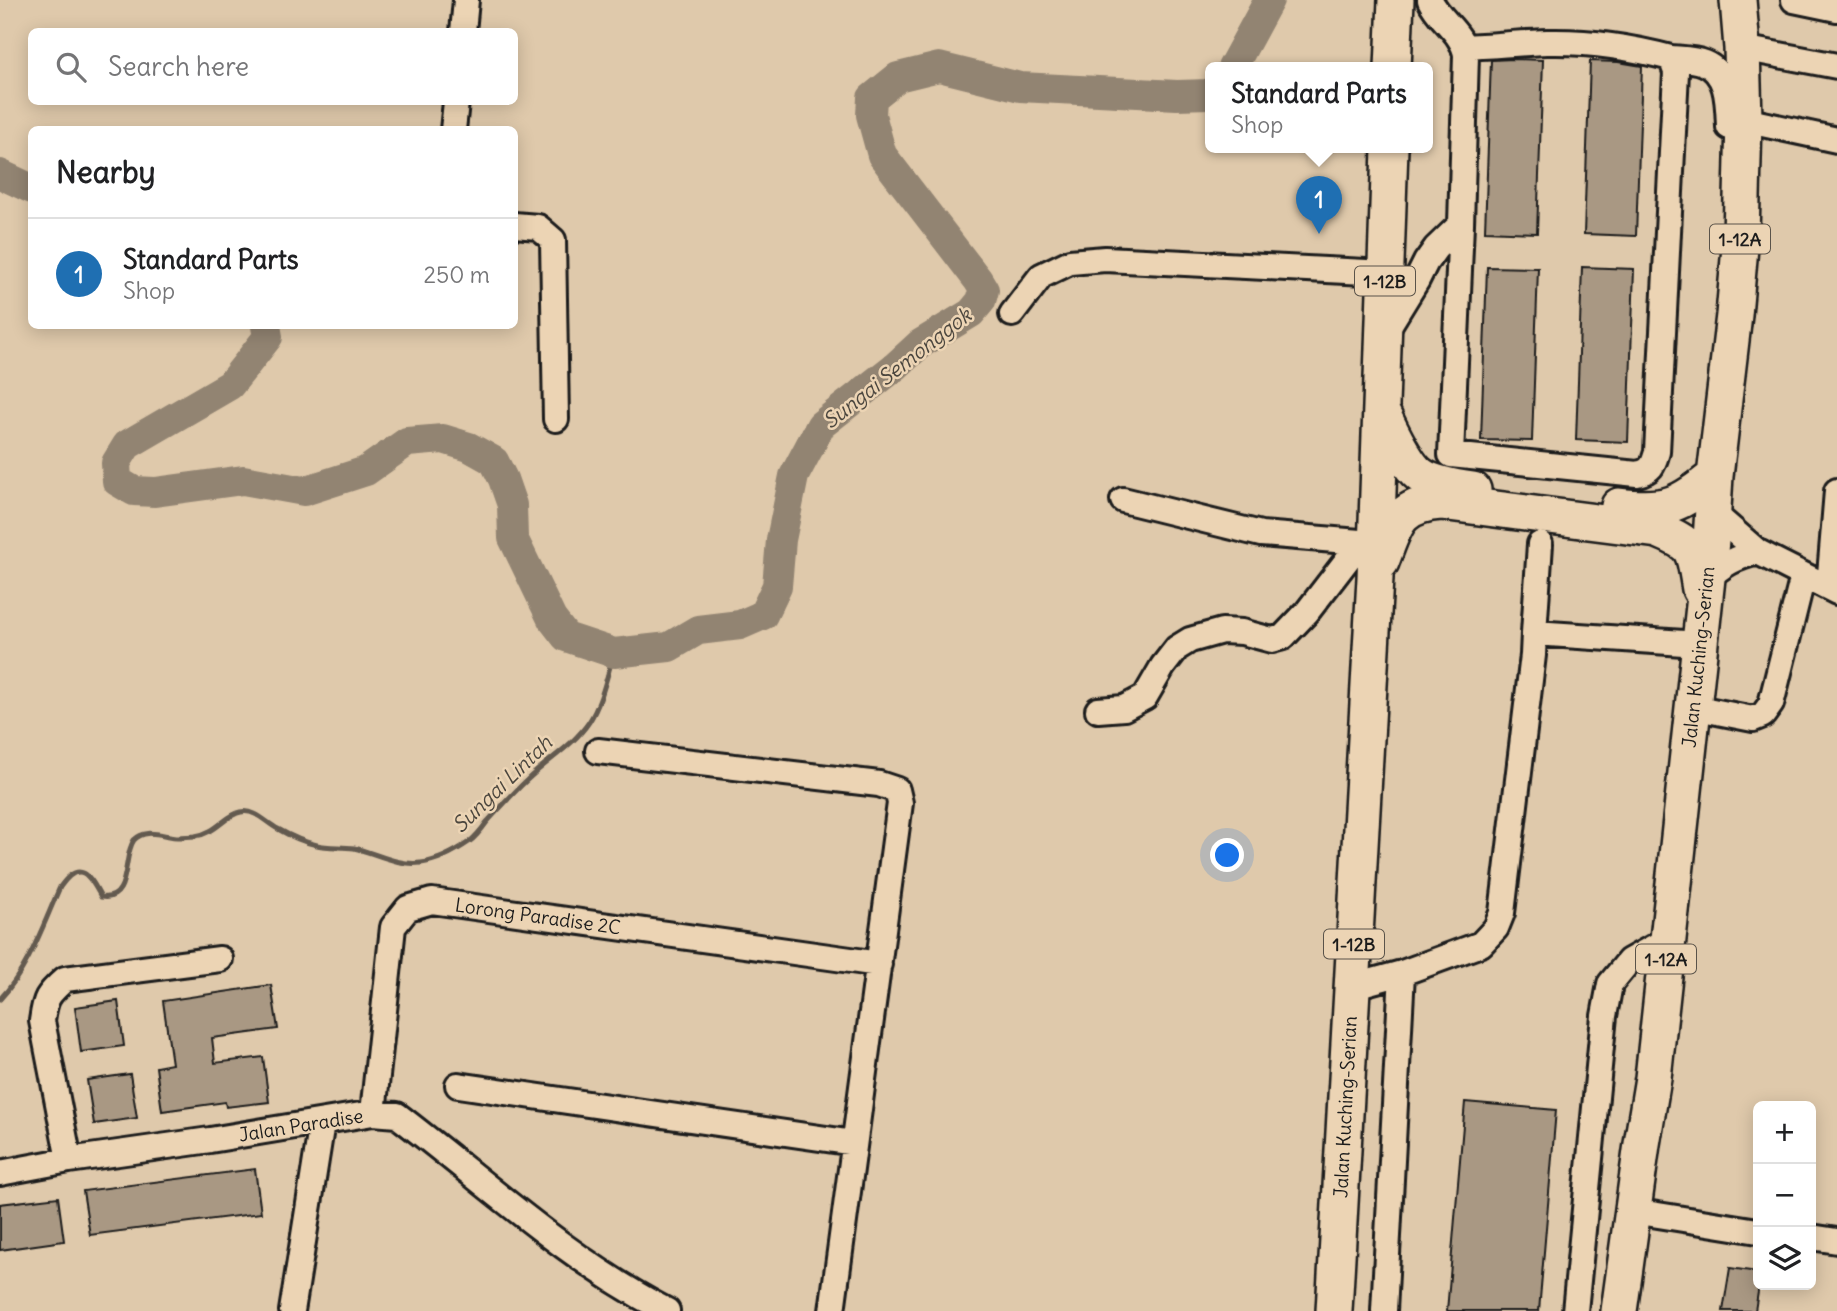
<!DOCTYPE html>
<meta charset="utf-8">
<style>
body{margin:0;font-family:Delius,sans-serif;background:#f6f6f6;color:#202124}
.controls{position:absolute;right:21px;bottom:21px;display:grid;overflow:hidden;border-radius:10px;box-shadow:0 4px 18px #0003}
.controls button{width:63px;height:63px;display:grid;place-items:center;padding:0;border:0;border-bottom:2px solid #e0e0e0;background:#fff;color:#202124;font:35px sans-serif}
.you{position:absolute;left:1228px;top:856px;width:24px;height:24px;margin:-18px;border:5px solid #fff;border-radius:50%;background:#1a73e8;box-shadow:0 0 0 10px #1a73e833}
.badge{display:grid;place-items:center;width:46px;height:46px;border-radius:50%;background:#1f6fb2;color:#fff;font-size:23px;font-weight:700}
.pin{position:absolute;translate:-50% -58px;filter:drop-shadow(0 2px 4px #0008)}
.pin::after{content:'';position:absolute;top:37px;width:24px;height:21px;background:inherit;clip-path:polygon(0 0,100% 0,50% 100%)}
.popup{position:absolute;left:1205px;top:62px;width:228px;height:91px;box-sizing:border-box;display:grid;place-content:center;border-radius:10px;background:#fff;filter:drop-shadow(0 2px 5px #0005);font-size:23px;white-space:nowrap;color:#757577}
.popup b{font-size:26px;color:#202124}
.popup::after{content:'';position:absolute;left:50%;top:100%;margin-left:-14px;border:14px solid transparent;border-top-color:#fff}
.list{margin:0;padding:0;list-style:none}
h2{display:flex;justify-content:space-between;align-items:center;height:91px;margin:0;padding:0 28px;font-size:30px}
h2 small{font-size:23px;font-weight:400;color:#757577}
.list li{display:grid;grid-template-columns:46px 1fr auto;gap:21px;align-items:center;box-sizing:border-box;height:112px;padding:0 28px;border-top:2px solid #e0e0e0}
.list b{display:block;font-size:26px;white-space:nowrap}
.list p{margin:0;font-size:23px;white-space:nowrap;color:#757577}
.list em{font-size:23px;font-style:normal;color:#757577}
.icon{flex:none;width:38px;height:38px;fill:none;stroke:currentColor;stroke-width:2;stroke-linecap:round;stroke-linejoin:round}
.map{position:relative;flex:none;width:1837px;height:1311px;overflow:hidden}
.search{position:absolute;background:#fff;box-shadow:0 4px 18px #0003;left:28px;top:28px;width:490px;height:77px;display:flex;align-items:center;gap:18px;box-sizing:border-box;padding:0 24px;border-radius:10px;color:#757577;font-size:26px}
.panel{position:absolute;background:#fff;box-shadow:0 4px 18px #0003;left:28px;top:126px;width:490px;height:203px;border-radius:10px}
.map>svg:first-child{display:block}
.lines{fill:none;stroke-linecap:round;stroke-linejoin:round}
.stream{stroke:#635a50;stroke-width:5}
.river{stroke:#928472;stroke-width:30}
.building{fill:#a99883;stroke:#1c1c1c;stroke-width:2}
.minor-casing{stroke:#1c1c1c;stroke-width:30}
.highway-casing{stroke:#1c1c1c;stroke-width:40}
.minor{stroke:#ecd4b4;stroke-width:24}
.highway{stroke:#ecd4b4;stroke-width:35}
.labels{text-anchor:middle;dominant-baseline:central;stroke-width:5;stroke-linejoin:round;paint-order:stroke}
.shield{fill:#ecd4b4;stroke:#5a534a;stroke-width:2}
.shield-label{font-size:18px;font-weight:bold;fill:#1c1c1c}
.street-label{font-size:19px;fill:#1c1c1c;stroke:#ecd4b4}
.water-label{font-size:21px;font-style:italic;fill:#4b463e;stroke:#ecd4b4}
</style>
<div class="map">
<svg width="1837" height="1311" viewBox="0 0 1837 1311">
<rect width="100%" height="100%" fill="#dfc9ab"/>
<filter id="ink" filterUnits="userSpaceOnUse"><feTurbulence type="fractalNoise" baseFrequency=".0143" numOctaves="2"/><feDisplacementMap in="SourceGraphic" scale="14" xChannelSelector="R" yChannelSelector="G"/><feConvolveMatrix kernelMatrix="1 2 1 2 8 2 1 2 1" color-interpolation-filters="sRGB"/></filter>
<g filter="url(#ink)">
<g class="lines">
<path class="stream" d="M 0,999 C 29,968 43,925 60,887 C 80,858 90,876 101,897 C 132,902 122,856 134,840 C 146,827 164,837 179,837 C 184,837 190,836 195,836 C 217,833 225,815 241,812 C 256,809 266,823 278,829 C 290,836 303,842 317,845 C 329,848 342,846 354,848 C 376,853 397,866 421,863 C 437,861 456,851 469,842 C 476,837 482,829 487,822 C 500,808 513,793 527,780 C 547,760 573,746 589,722 C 602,702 607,675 614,653"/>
<path class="river" d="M 1232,68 L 1269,0
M 0,174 L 32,189
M 266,326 L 268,337 L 230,385 L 127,445 L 116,463 L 117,481 L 134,491 L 155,492 L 243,480 L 304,491 L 366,471 L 407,442 L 443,439 L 469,447 L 494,461 L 503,479 L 512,505 L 513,538 L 552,619 L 566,637 L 614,653 L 669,647 L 698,630 L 740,625 L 763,615 L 777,586 L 781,540 L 794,476 L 821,425 L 896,366 L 920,344 L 971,313 L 981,301 L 984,290 L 978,280 L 882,155 L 871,115 L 872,98 L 898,77 L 939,67 L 1020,87 L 1177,95 L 1209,94 L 1210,93"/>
</g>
<path class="building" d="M 1514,59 L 1543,60 L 1537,233 L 1485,231 L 1491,60 Z
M 1590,61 L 1618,62 L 1642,66 L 1636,236 L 1584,234 Z
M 1487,267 L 1538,268 L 1532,441 L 1481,440 Z
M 1582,267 L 1634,269 L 1628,442 L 1576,440 Z
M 271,985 L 278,1029 L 212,1038 L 215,1063 L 263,1057 L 269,1102 L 226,1107 L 225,1102 L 162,1111 L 156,1067 L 172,1064 L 163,1001 Z
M 118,1001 L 124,1046 L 81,1052 L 75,1007 Z
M 130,1074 L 137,1118 L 94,1124 L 87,1080 Z
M 1465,1102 L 1556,1110 L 1539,1311 L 1447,1311 Z
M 255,1169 L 261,1213 L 90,1235 L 83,1191 Z
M 58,1197 L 64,1241 L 0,1250 L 0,1204 Z
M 1730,1268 L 1758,1272 L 1758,1292 L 1755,1311 L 1723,1311 Z"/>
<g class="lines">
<g class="minor-casing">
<path id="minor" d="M 1430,0 C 1439,20 1463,33 1466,55 L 1461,224 L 1451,455 L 1637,474 C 1651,471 1653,466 1657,452 L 1676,72 L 1671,58 C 1630,47 1588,41 1547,42 C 1519,43 1492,46 1465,47
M 1794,0 L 1837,9
M 463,32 L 466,0
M 1742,48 L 1837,66
M 1671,58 C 1681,59 1694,59 1704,63 C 1729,73 1728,105 1729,127
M 1744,120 L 1837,140
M 453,130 L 456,102
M 514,225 L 538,227 L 553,240 L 556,419
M 1012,314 L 1041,276 L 1070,262 L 1105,259 L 1386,273
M 1385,332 L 1417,280 L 1426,262 L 1436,248 L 1461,224
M 1123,500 L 1261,534 L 1372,543
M 1712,512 L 1758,552 L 1837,592
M 1706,580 C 1723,564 1736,557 1758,552
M 1829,587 L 1837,491
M 1534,633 L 1540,544
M 1692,707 L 1753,719 L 1763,715 L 1771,704 L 1803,576
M 1098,710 L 1124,708 L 1145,697 L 1163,666 L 1177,648 L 1190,640 L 1222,631 L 1242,632 L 1272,640 L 1283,637 L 1307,612 L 1361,542
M 598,751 L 879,784 L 897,790 L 900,803 L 832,1311
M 1351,987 L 1402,973 L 1481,944 L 1496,928 L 1502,913 L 1533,655 L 1534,633 L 1699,644
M 458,1085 L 854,1143
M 373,1113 L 393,927 L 408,908 L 432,901 L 879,964
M 69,1160 L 42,1021 C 45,998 47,995 65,979 L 220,959
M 0,1173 L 69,1160 L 210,1140 L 373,1113 L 397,1115 C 485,1182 568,1260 667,1311
M 1633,1211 L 1758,1231
M 1811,1237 L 1837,1241
M 292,1311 L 322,1122
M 1384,1311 L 1402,973
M 1575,1311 L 1604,1016 L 1610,984 L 1629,961 L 1668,939"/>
</g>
<g class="highway-casing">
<path id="highway" d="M 1393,68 L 1396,0
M 1382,413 C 1390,429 1406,465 1420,475 C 1432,484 1458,488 1473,490
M 1619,506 C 1666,512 1680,505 1715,476
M 1381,562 C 1395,526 1397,505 1441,502 L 1658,530 C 1697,546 1693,550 1700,589
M 1334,1311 L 1375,578 L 1390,148
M 1619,1311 L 1642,1144 L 1653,1078 L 1711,541 L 1715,476 L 1734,315 L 1741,236 L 1744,120 L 1742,48 L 1738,0"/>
</g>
<use href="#minor" class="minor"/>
<use href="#highway" class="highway"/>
</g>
</g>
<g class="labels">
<g class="shield">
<rect x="1710" y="224.5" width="60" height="29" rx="5"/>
<rect x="1355" y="266.5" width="60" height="29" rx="5"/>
<rect x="1324" y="929.5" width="60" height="29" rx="5"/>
<rect x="1636" y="944.5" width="60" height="29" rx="5"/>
</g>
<g class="shield-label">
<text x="1740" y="239">1-12A</text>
<text x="1385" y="281">1-12B</text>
<text x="1354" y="944">1-12B</text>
<text x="1666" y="959">1-12A</text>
</g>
<g class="street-label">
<text transform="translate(1698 657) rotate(-84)">Jalan Kuching-Serian</text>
<text transform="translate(538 916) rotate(8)">Lorong Paradise 2C</text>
<text transform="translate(1345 1107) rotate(-87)">Jalan Kuching-Serian</text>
<text transform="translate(301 1125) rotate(-9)">Jalan Paradise</text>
</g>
<g class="water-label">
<text transform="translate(897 368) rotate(-38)">Sungai Semonggok</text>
<text transform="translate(502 784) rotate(-44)">Sungai Lintah</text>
</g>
</g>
</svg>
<div class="controls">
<button>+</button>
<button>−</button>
<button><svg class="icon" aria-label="layers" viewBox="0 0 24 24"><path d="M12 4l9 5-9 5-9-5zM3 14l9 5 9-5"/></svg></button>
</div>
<div class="you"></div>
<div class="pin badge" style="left:1319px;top:234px">1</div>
<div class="popup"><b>Standard Parts</b>Shop</div>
<div class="search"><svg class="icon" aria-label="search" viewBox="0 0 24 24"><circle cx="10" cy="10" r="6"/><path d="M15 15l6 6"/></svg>Search here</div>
<section class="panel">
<h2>Nearby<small></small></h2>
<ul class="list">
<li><span class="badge">1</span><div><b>Standard Parts</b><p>Shop</p></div><em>250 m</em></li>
</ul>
</section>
</div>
